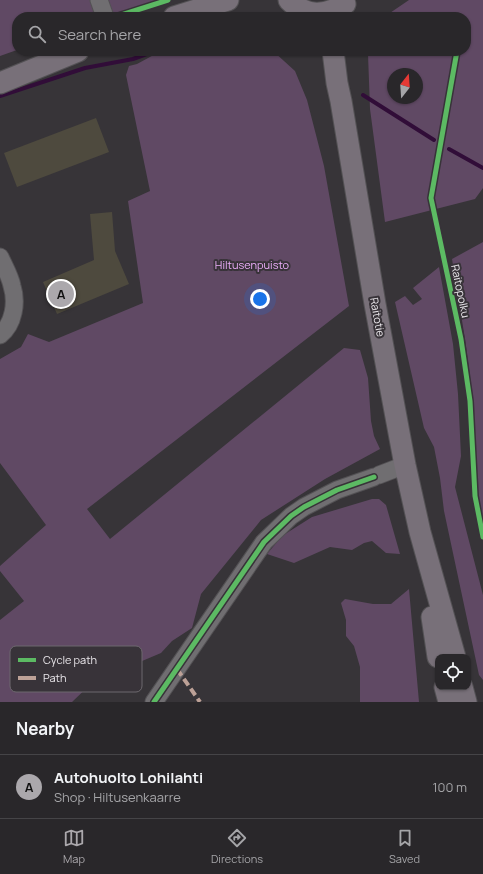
<!DOCTYPE html>
<meta charset="utf-8">
<style>
body{margin:0;font-family:Manrope,sans-serif;background:#312f32;color:#f1f3f6}
.controls{position:absolute;right:12px;bottom:12px;display:grid;overflow:hidden;border-radius:8px;box-shadow:0 1px 3px #0004}
.controls button{width:36px;height:36px;display:grid;place-items:center;padding:0;border:0;border-bottom:1px solid #454447;background:#29272a;color:#f1f3f6;font:20px sans-serif}
.compass{position:absolute;left:387px;top:68px;width:36px;height:36px;border-radius:50%;background:#29272a;box-shadow:0 1px 3px #0004;rotate:17deg}
.you{position:absolute;left:260px;top:299px;width:14px;height:14px;margin:-10px;border:3px solid #fff;border-radius:50%;background:#1a73e8;box-shadow:0 0 0 6px #1a73e833}
.badge{display:grid;place-items:center;width:26px;height:26px;border-radius:50%;background:#aba8ac;color:#111;font-size:13px;font-weight:700}
.pin{position:absolute;translate:-50% -50%;border:2px solid #fff;box-shadow:0 1px 4px #0006}
.list{margin:0;padding:0;list-style:none}
h2{display:flex;justify-content:space-between;align-items:center;height:52px;margin:0;padding:0 16px;font-size:17px}
h2 small{font-size:13px;font-weight:400;color:#a5a5a8}
.list li{display:grid;grid-template-columns:26px 1fr auto;gap:12px;align-items:center;box-sizing:border-box;height:64px;padding:0 16px;border-top:1px solid #454447}
.list b{display:block;font-size:15px;white-space:nowrap}
.list p{margin:0;font-size:13px;white-space:nowrap;color:#a5a5a8}
.list em{font-size:13px;font-style:normal;color:#a5a5a8}
.icon{flex:none;width:22px;height:22px;fill:none;stroke:currentColor;stroke-width:2;stroke-linecap:round;stroke-linejoin:round}
.map{position:relative;flex:none;width:483px;height:702px;overflow:hidden}
.search{position:absolute;background:#29272a;box-shadow:0 1px 3px #0004;left:12px;right:12px;top:12px;height:44px;display:flex;align-items:center;gap:10px;box-sizing:border-box;padding:0 14px;border-radius:16px;color:#a5a5a8;font-size:15px}
.sheet{height:116px;background:#29272a}
nav{display:flex;justify-content:space-around;align-items:center;box-sizing:border-box;height:56px;border-top:1px solid #454447;background:#29272a;font-size:11px;color:#a5a5a8}
nav a{display:grid;justify-items:center;gap:2px}
nav .on{color:#aba8ac}
.map>svg:first-child{display:block}
.green{fill:#604964;fill-rule:evenodd}
.lines{fill:none;stroke-linecap:round;stroke-linejoin:round}
.stream{stroke:#310d38;stroke-width:4}
.building{fill:#4e4a3e}
.minor-casing{stroke:#535154;stroke-width:19}
.major-casing{stroke:#535154;stroke-width:23}
.minor{stroke:#706e71;stroke-width:17}
.major{stroke:#787079;stroke-width:21}
.quiet{stroke:#bda197;stroke-width:4;stroke-dasharray:8 4;stroke-linecap:butt}
.cycleway-casing{stroke:#383339;stroke-width:8}
.cycleway{stroke:#5cba63;stroke-width:5}
.labels{text-anchor:middle;dominant-baseline:central;stroke-width:4;stroke-linejoin:round;paint-order:stroke}
.park-label{font-size:11px;fill:#ecaefa;stroke:#383339}
.street-label{font-size:11px;fill:#e9e6ea;stroke:#383339}
.key{fill:#383339;stroke:#6d696e;stroke-width:1}
.key-label{font-size:11px;fill:#e9e6ea}
</style>
<div class="map">
<svg width="483" height="702" viewBox="0 0 483 702">
<rect width="100%" height="100%" fill="#373438"/>
<path class="green" d="M 0,0 L 159,0 L 111,17 L 17,17 L 17,50 L 0,56 Z
M 409,0 L 483,0 L 483,188 L 475,199 L 385,222 L 370,109 L 368,54 L 370,51 L 466,51 L 466,17 L 384,17 ZM 393,74 L 417,74 L 417,98 L 393,98 Z
M 161,51 L 273,51 L 295,71 L 307,100 L 324,166 L 349,306 L 87,509 L 110,539 L 344,348 L 360,350 L 368,378 L 371,421 L 374,436 L 380,449 L 325,479 L 261,520 L 201,594 L 192,628 L 172,641 L 161,653 L 135,664 L 119,674 L 96,679 L 72,702 L 0,702 L 0,620 L 24,601 L 0,571 L 0,566 L 46,525 L 0,463 L 0,359 L 21,347 L 28,334 L 49,342 L 143,303 L 128,201 L 150,191 L 126,75 L 129,66 L 137,64 Z
M 483,242 L 483,524 L 478,496 L 476,469 L 473,400 L 465,339 L 452,259 Z
M 439,267 L 453,344 L 458,394 L 461,456 L 455,487 L 483,595 L 483,680 L 479,675 L 444,511 L 440,478 L 434,447 L 424,428 L 395,302 L 405,296 L 413,305 L 422,299 L 413,288 Z
M 372,499 L 379,499 L 386,505 L 400,554 L 386,553 L 372,541 L 364,543 L 352,550 L 330,547 L 294,563 L 267,554 L 282,536 L 312,517 Z
M 409,589 L 419,702 L 360,702 L 360,667 L 354,646 L 346,636 L 346,620 L 341,603 L 345,599 L 373,604 L 391,604 Z"/>
<g class="lines">
<path class="stream" d="M 363,95 L 434,140
M 0,96 L 85,68 L 133,59 L 155,51
M 449,149 L 483,168"/>
</g>
<path class="building" d="M 96,118 L 109,152 L 17,187 L 4,153 Z
M 112,212 L 115,251 L 129,284 L 57,314 L 43,282 L 94,260 L 90,214 Z"/>
<g class="lines">
<g class="minor-casing">
<path id="minor" d="M 99,0 L 105,17
M 0,257 C 4,266 10,276 12,286 C 17,302 14,324 0,335
M 379,475 L 405,465
M 154,702 L 264,542 L 291,516 L 304,507 L 337,490 L 374,477"/>
</g>
<g class="major-casing">
<path id="major" d="M 289,0 C 307,18 325,16 345,4
M 174,17 L 228,0
M 333,51 L 337,83 L 341,101 L 375,304 L 405,465 L 420,532 L 455,657
M 0,83 L 78,51
M 432,617 L 438,657
M 445,687 L 449,702
M 462,687 L 466,702"/>
</g>
<use href="#minor" class="minor"/>
<use href="#major" class="major"/>
<path class="quiet" d="M 177,669 L 200,702"/>
<g class="cycleway-casing">
<path id="cycleway" d="M 115,17 L 168,0
M 457,51 L 431,198 L 461,339 L 470,401 L 475,496 L 483,537
M 154,702 L 264,542 L 291,516 L 304,507 L 337,490 L 374,477"/>
</g>
<use href="#cycleway" class="cycleway"/>
</g>
<g class="labels">
<g class="park-label">
<text x="252" y="264">Hiltusenpuisto</text>
</g>
<g class="street-label">
<text transform="translate(461 291) rotate(78)">Raitopolku</text>
<text transform="translate(378 317) rotate(80)">Raitotie</text>
</g>
</g>
<rect x="10" y="646" width="132" height="46" rx="6" class="key"/>
<rect x="18" y="658" width="18" height="4" fill="#5cba63"/>
<rect x="18" y="676" width="18" height="4" fill="#bda197"/>
<g class="key-label">
<text x="43" y="664">Cycle path</text>
<text x="43" y="682">Path</text>
</g>
</svg>
<div class="controls">
<button><svg class="icon" aria-label="locate" viewBox="0 0 24 24"><circle cx="12" cy="12" r="6"/><path d="M12 2v4M12 18v4M2 12h4M18 12h4"/></svg></button>
</div>
<svg class="compass" viewBox="-18 -18 36 36"><path d="M0-13l5 13h-10z" fill="#e53935"/><path d="M0 13l5-13h-10z" fill="#a5a5a8"/></svg>
<div class="you"></div>
<div class="pin badge" style="left:61px;top:294px">A</div>
<div class="search"><svg class="icon" aria-label="search" viewBox="0 0 24 24"><circle cx="10" cy="10" r="6"/><path d="M15 15l6 6"/></svg>Search here</div>
</div>
<section class="sheet">
<h2>Nearby<small></small></h2>
<ul class="list">
<li><span class="badge">A</span><div><b>Autohuolto Lohilahti</b><p>Shop · Hiltusenkaarre</p></div><em>100 m</em></li>
</ul>
</section>
<nav>
<a class="on"><svg class="icon" aria-label="map" viewBox="0 0 24 24"><path d="M3 6l6-2 6 2 6-2v14l-6 2-6-2-6 2zM9 4v14M15 6v14"/></svg>Map</a>
<a><svg class="icon" aria-label="directions" viewBox="0 0 24 24"><path d="M12 3l9 9-9 9-9-9zM9 14v-3h6M13 9l2 2-2 2"/></svg>Directions</a>
<a><svg class="icon" aria-label="saved" viewBox="0 0 24 24"><path d="M7 4h10v16l-5-4-5 4z"/></svg>Saved</a>
</nav>
